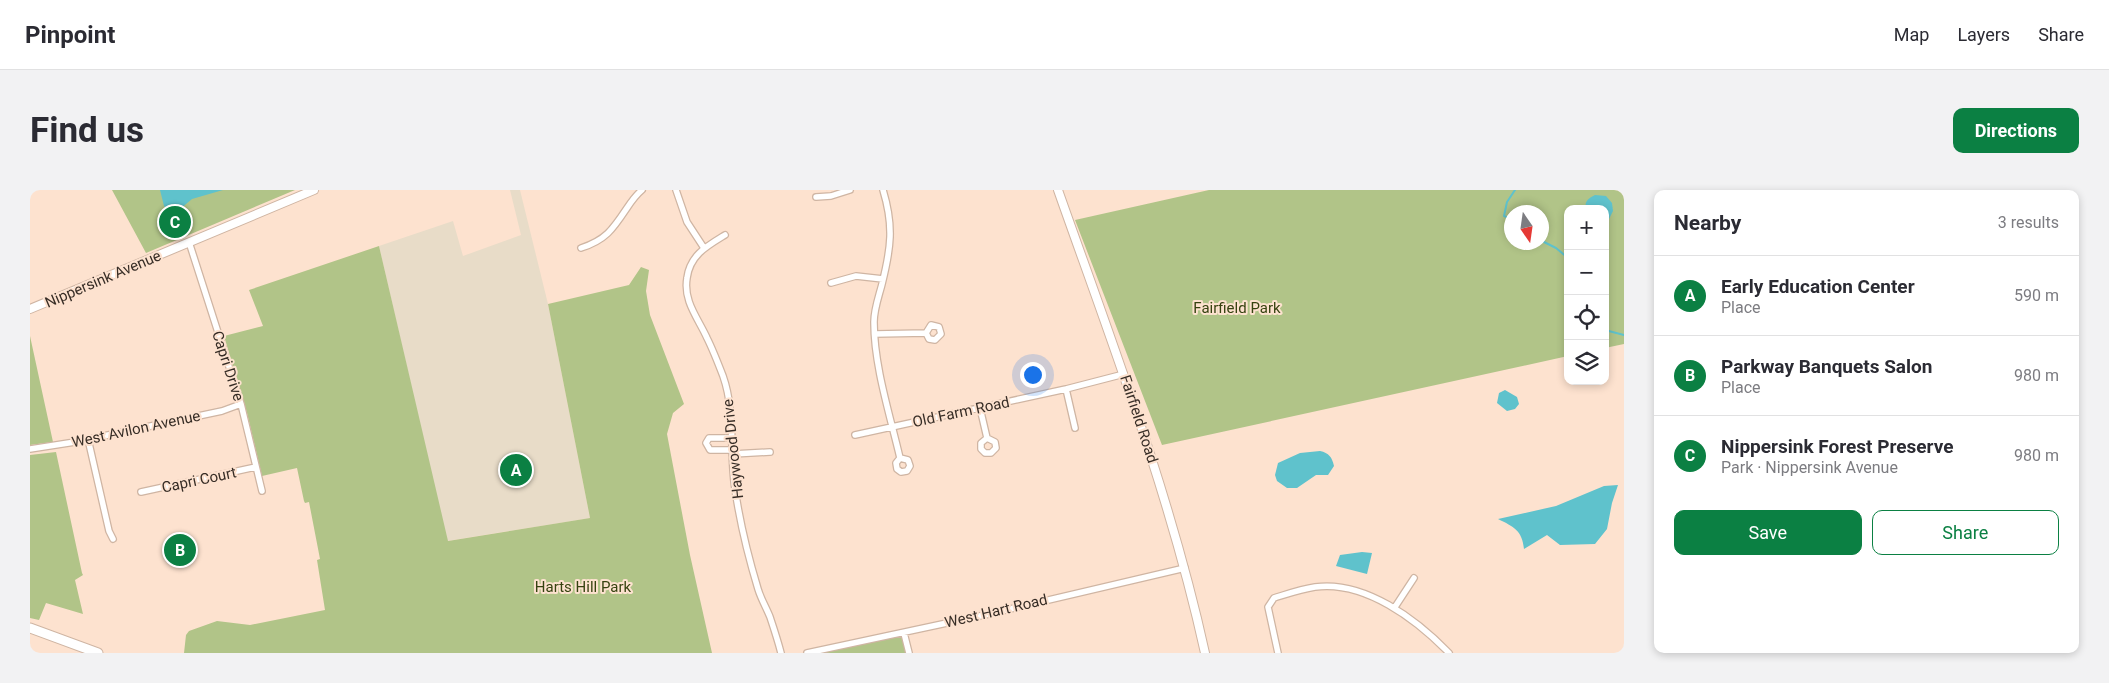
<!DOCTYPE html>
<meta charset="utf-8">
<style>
body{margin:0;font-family:Roboto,sans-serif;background:#f2f2f3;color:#2b2b33}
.controls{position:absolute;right:15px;top:15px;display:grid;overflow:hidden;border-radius:10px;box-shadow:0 2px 8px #0003}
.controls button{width:45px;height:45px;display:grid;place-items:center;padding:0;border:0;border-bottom:1px solid #e1e1e2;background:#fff;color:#2b2b33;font:25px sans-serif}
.compass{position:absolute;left:1474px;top:15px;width:45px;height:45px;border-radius:50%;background:#fff;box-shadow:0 2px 8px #0003;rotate:167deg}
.you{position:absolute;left:1002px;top:184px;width:18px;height:18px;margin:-12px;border:4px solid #fff;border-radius:50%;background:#1a73e8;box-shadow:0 0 0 8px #1a73e833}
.badge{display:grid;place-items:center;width:32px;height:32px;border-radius:50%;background:#0b8043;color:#fff;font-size:16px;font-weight:700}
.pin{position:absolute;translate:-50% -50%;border:2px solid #fff;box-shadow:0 1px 5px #0006}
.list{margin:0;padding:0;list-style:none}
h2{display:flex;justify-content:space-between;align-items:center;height:65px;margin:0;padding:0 20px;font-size:21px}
h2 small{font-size:16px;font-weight:400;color:#7c7c81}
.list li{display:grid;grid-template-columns:32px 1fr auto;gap:15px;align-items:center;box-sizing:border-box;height:80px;padding:0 20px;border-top:1px solid #e1e1e2}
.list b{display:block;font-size:19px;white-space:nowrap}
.list p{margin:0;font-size:16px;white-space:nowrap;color:#7c7c81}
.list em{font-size:16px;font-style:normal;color:#7c7c81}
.actions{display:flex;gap:10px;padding:15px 20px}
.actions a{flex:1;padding:11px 0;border:1px solid #0b8043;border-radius:10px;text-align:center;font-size:18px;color:#0b8043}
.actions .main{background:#0b8043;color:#fff}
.icon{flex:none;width:28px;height:28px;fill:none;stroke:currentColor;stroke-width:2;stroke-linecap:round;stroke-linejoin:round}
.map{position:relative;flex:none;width:1594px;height:463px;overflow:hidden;border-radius:10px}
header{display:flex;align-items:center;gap:30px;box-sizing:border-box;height:70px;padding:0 25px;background:#fff;border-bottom:1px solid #e1e1e2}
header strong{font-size:24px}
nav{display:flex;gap:28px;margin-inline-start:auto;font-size:18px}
.intro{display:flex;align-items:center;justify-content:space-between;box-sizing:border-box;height:120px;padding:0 30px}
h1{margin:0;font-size:35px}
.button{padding:12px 22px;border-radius:10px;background:#0b8043;color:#fff;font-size:18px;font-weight:700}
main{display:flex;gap:30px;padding:0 30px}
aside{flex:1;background:#fff;border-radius:10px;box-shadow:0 2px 8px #0003}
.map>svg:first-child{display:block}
.education{fill:#e8dcc8}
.green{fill:#b1c488;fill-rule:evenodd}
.water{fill:#5fc2cc}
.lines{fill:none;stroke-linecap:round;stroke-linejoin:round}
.stream{stroke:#5fc2cc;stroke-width:2}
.minor-casing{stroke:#cfb5a3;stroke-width:8}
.tertiary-casing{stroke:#cfb5a3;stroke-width:10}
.secondary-casing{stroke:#cfb5a3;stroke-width:11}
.minor{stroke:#fff;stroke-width:5.5}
.tertiary{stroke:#fff;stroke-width:8}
.secondary{stroke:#fff;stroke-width:9}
.labels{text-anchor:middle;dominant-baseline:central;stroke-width:4;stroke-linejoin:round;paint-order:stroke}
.street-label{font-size:15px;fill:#372d26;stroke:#fde2cf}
.park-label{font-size:15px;fill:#364210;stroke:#fde2cf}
</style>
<header>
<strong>Pinpoint</strong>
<nav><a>Map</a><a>Layers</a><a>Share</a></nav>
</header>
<div class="intro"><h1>Find us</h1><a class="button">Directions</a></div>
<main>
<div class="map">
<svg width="1594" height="463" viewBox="0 0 1594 463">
<rect width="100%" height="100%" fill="#fde2cf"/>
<path class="education" d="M 480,0 L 490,0 L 518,114 L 560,328 L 417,351 L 349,56 L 423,31 L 433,66 L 491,45 Z"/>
<path class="green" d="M 82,0 L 265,0 L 116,63 Z
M 1179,0 L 1594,0 L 1594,154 L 1575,158 L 1575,19 L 1538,19 L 1538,166 L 1132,255 L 1045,30 ZM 1482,22 L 1512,22 L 1512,52 L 1482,52 Z
M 349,56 L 418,351 L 560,328 L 518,114 L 599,95 L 611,77 L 619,80 L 616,101 L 620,125 L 654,214 L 643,223 L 637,244 L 660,365 L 682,463 L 154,463 L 156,445 L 159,441 L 187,431 L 220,435 L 295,420 L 287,370 L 290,369 L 279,312 L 275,313 L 274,311 L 267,278 L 232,286 L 217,223 L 194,146 L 233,136 L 219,100 Z
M 0,146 L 23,252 L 0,255 Z
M 26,262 L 52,383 L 53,385 L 45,390 L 53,424 L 16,413 L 9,430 L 0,428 L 0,265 Z
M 874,443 L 879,463 L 777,463 Z"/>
<path class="water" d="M 130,0 L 193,0 L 162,9 L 143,25 L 134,16 Z
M 1565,5 L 1576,6 L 1582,13 L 1583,21 L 1579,29 L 1575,30 L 1575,19 L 1556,19 C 1554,11 1559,8 1565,5 Z
M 1475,200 L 1487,207 L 1489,214 L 1485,219 L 1477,221 L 1467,213 L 1469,203 Z
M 1290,261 C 1299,263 1302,267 1304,276 L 1298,285 L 1286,285 L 1267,298 L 1257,298 L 1247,291 L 1245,285 L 1248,273 L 1270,263 Z
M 1588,295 L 1582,313 L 1577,339 L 1565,354 L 1530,355 L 1517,345 L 1494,359 C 1492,340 1484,337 1468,329 L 1526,316 L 1574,296 Z
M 1332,362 L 1342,363 L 1337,384 L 1306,376 L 1310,365 Z"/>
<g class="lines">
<path class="stream" d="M 1482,29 L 1474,26 L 1477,12 L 1485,0
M 1512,51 L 1526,58 L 1538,68
M 1575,140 L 1594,145"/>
<g class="minor-casing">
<path id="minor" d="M 646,0 L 657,32 L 674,58
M 853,0 C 864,36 861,58 852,94 C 849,106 844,119 844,132 C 844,176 860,225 870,268 L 866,273 L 867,279 L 871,282 L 877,281 L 880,276 L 878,270 L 870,268
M 786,7 L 801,6 L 820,0
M 695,45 C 677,56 660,65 657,88 C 653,111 668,128 677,148 C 683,160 688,173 693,186 C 706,223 699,262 705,299 C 710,333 718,366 728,399 C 731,409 736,417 740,427 C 744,439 748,451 751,463
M 159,52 L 211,214 L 232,301
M 551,58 C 576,50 583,39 597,18 C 601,12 606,5 612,0
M 801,93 L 826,86 L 853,89
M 845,144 L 896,143 L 899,149 L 905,150 L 911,144 L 909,137 L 901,135 L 896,143
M 1036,199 L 1045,238
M 950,218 L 957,248 L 951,253 L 951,259 L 955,263 L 961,263 L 966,258 L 965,252 L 957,248
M 825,245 L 1036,199 L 1094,184
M 703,248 L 679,248 L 676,253 L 680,260 L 703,260
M 58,249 L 79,341 L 83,349
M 0,259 L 45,252 L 192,221 L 211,214
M 703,264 L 740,262
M 111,302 L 226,277
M 1365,417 L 1384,388
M 874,443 L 879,463
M 777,463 L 959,424 L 1155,378
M 1248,463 L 1238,417 L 1244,408 C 1257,404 1271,399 1285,397 C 1335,390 1387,430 1419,463"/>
</g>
<g class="tertiary-casing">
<path id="tertiary" d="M 1028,0 C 1082,153 1140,304 1175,463
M 0,119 L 284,0"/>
</g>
<g class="secondary-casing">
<path id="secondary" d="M 0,438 L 68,463"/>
</g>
<use href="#minor" class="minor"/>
<use href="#tertiary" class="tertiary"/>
<use href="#secondary" class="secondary"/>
</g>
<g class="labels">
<g class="street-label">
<text transform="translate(73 89) rotate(-23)">Nippersink Avenue</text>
<text transform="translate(198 176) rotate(72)">Capri Drive</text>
<text transform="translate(931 222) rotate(-12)">Old Farm Road</text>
<text transform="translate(1109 229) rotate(72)">Fairfield Road</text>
<text transform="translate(106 239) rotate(-12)">West Avilon Avenue</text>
<text transform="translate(703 259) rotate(-96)">Haywood Drive</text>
<text transform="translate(169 290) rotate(-12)">Capri Court</text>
<text transform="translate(966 421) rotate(-13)">West Hart Road</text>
</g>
<g class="park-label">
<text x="1207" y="118">Fairfield Park</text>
<text x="553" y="397">Harts Hill Park</text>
</g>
</g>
</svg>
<div class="controls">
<button>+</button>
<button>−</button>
<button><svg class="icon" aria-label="locate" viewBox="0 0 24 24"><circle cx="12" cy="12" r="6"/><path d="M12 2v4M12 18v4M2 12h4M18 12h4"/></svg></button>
<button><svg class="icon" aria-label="layers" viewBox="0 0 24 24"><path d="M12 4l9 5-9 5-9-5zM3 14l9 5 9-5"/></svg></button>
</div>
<svg class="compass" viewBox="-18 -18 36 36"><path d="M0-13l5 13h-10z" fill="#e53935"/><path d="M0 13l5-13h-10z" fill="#7c7c81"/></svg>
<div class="you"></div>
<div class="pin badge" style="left:486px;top:280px">A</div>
<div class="pin badge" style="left:150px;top:360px">B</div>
<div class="pin badge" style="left:145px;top:32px">C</div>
</div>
<aside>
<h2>Nearby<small>3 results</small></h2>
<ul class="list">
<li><span class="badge">A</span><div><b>Early Education Center</b><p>Place</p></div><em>590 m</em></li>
<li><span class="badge">B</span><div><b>Parkway Banquets Salon</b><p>Place</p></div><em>980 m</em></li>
<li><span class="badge">C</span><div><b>Nippersink Forest Preserve</b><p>Park · Nippersink Avenue</p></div><em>980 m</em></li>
</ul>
<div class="actions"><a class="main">Save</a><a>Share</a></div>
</aside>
</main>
